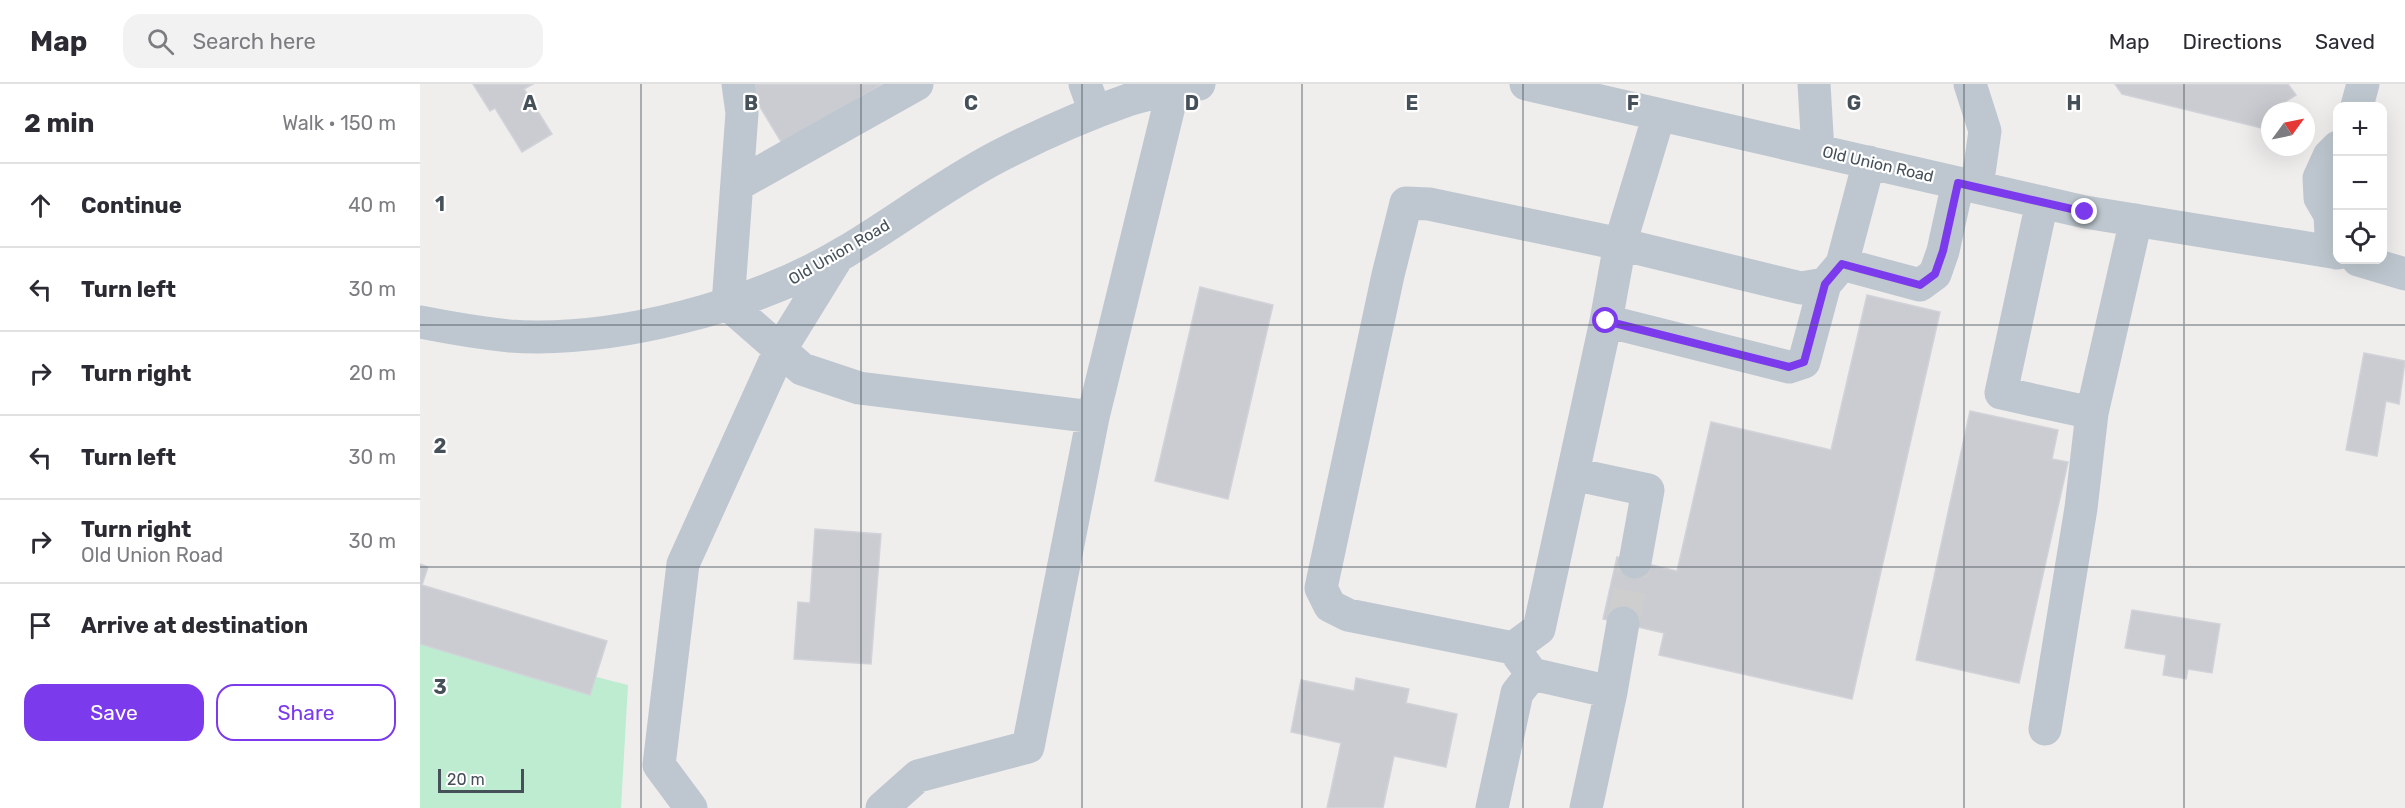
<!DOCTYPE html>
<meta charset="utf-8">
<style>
body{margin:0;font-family:Rubik,sans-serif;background:#f2f2f3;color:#2b2b33}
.controls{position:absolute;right:18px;top:18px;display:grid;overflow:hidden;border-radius:12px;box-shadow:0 6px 24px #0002}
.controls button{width:54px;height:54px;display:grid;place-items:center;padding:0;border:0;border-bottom:2px solid #e1e1e2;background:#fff;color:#2b2b33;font:30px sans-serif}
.compass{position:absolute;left:1841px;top:18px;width:54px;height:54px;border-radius:50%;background:#fff;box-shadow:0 6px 24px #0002;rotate:57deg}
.scale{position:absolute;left:18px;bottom:15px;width:86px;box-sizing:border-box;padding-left:6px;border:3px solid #465059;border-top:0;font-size:16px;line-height:21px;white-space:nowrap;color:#465059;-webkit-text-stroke:4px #fff;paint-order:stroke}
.stop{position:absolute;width:18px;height:18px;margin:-14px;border:4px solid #7c3aed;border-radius:50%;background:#fff}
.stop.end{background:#7c3aed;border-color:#fff;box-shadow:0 2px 6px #0008}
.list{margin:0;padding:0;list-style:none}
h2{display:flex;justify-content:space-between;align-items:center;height:78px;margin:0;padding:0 24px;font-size:26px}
h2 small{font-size:20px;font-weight:400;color:#7c7c81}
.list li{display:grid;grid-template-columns:39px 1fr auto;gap:18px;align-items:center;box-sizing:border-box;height:84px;padding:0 24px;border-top:2px solid #e1e1e2}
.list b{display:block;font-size:22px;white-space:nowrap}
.list p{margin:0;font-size:20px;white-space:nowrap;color:#7c7c81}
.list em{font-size:20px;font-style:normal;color:#7c7c81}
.actions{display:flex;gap:12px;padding:18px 24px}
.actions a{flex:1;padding:14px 0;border:2px solid #7c3aed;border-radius:18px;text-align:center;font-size:21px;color:#7c3aed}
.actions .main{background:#7c3aed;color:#fff}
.icon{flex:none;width:33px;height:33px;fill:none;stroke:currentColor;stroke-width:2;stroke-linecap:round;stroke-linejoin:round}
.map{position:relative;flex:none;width:1985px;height:724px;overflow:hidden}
header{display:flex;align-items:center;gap:36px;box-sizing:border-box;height:84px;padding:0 30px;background:#fff;border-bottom:2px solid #e1e1e2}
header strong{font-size:28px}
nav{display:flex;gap:33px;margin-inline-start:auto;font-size:21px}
.search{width:420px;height:54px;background:#f2f2f3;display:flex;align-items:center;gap:15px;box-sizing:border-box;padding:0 21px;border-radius:18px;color:#7c7c81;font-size:22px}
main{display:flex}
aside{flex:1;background:#fff}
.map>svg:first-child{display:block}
.green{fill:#bdecd1}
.building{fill:#caccd2;stroke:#d1d3d8;stroke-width:1.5}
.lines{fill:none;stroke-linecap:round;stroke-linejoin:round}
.minor-tunnel{stroke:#cececf;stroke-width:33;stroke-dasharray:33 16;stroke-linecap:butt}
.minor{stroke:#bec7cf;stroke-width:33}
.route{stroke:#7c3aed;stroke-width:8}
.grid{fill:none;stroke:#465059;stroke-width:1.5;stroke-opacity:0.55}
.labels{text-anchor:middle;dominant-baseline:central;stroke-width:4.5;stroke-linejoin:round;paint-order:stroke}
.street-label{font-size:16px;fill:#465059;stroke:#fff}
.grid-label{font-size:20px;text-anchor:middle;font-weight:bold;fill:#465059;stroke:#fff;stroke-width:4.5;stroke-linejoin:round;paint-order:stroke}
</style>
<header>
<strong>Map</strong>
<div class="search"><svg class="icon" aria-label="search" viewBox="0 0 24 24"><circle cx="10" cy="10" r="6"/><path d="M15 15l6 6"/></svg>Search here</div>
<nav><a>Map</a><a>Directions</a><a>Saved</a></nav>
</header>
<main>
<aside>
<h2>2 min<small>Walk · 150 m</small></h2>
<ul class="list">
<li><svg class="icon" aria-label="ahead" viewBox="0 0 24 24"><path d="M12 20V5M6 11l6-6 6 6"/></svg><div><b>Continue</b></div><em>40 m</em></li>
<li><svg class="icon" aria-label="left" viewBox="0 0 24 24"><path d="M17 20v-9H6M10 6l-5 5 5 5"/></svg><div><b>Turn left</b></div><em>30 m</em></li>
<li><svg class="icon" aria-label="right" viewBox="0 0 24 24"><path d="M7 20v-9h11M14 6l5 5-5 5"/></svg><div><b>Turn right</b></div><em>20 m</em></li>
<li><svg class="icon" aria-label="left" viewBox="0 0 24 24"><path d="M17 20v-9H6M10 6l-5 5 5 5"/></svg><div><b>Turn left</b></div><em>30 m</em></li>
<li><svg class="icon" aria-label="right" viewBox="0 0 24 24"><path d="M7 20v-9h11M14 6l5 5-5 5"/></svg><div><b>Turn right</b><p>Old Union Road</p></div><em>30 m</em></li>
<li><svg class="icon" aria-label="arrive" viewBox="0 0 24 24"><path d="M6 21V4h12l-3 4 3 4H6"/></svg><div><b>Arrive at destination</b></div></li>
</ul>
<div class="actions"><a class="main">Save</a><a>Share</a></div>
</aside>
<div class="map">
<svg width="1985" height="724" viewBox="0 0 1985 724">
<rect width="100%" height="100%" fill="#f0eded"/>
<path class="green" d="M 0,548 L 208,601 L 201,724 L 0,724 Z"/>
<path class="building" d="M 53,0 L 113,0 L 104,5 L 132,50 L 102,68 L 75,24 L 70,27 Z
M 326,0 L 462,0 L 363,61 Z
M 1695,0 L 1868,0 L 1876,11 L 1857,23 L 1856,27 L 1850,27 L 1850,46 L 1702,10 Z
M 780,203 L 853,221 L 808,415 L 735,397 Z
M 1447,211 L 1520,228 L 1432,615 L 1239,571 L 1244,549 L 1183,535 L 1197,473 L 1257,487 L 1291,338 L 1411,366 Z
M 1944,269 L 1985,277 L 1979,320 L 1966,317 L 1957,372 L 1926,366 Z
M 1550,327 L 1638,346 L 1632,375 L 1648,378 L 1599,599 L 1496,576 Z
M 395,445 L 461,450 L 451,580 L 374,575 L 378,518 L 390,519 Z
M 0,480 L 8,483 L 2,501 L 187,557 L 170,611 L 0,560 Z
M 1712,526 L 1800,540 L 1792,589 L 1768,585 L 1766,595 L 1743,591 L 1746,571 L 1705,564 Z
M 936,594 L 989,605 L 986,619 L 1037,630 L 1026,683 L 974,672 L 963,724 L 907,724 L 921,659 L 871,648 L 881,596 L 934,607 Z"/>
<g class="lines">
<path class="minor-tunnel" d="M 1203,539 L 1215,478"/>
<path class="minor" d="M 318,0 L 322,29 L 308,220 L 382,285 L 439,304 L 673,333 L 753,6
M 665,0 L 675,28
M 1106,0 L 1665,128 L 1918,169
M 1394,0 L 1398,67
M 1550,0 L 1565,47 L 1557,103
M 1937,22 L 1943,0
M 1239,31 L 1200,160 L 1381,204 L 1405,200 L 1422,180 L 1449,78
M 317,101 L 497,0
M 1622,118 L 1581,309 L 1672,329
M 1916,169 L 1911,151 L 1910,131 L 1900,114 L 1899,94 L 1909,72 L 1918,63
M 1938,176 L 1985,190
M 1422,180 L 1500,201 L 1515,190 L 1523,167 L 1538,99
M 0,238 C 30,244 59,249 90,252 C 195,259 335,222 425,168 C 477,137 525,100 579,72 C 620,51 665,31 708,16 C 731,8 756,6 779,0
M 1153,390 L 1228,406 L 1215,478
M 1093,564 L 1119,545 L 1186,237
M 1191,608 L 1203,539
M 1625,645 L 1661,424 L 1672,329 L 1716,136
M 271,724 L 239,681 L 263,480 L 360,266 L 418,172
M 462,724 L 498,692 L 608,663 L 673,333
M 1072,724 L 1097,609 L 1112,590
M 1166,724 L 1191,608 L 1112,590 L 1093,564 L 928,531 L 910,522 L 901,504 L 968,191 L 986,119 L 1009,120 L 1200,160 L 1186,237 L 1369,283 L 1384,278 L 1405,200"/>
</g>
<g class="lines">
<path class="route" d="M 1186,237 L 1369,283 L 1384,278 L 1405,200 L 1422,180 L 1500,201 L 1515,190 L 1523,167 L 1538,99 L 1665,128"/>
</g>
<path class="grid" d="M 221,0 L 221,724M 441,0 L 441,724M 662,0 L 662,724M 882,0 L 882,724M 1103,0 L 1103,724M 1323,0 L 1323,724M 1544,0 L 1544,724M 1764,0 L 1764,724M 0,241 L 1985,241M 0,483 L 1985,483"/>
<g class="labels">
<g class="street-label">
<text transform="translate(1458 80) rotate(13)">Old Union Road</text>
<text transform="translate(419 168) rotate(-30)">Old Union Road</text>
</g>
</g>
<g class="grid-label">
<text x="110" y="26">A</text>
<text x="331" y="26">B</text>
<text x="551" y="26">C</text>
<text x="772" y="26">D</text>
<text x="992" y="26">E</text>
<text x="1213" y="26">F</text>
<text x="1434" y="26">G</text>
<text x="1654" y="26">H</text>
<text x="20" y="127">1</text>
<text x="20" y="369">2</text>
<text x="20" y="610">3</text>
</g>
</svg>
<div class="controls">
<button>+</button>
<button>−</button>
<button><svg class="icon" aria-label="locate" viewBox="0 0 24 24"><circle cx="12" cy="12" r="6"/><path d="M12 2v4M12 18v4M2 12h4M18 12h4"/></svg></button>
</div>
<svg class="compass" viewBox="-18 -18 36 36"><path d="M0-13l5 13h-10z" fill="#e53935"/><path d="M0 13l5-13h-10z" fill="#7c7c81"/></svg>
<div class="scale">20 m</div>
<div class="stop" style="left:1186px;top:237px"></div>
<div class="stop end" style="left:1665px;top:128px"></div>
</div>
</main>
